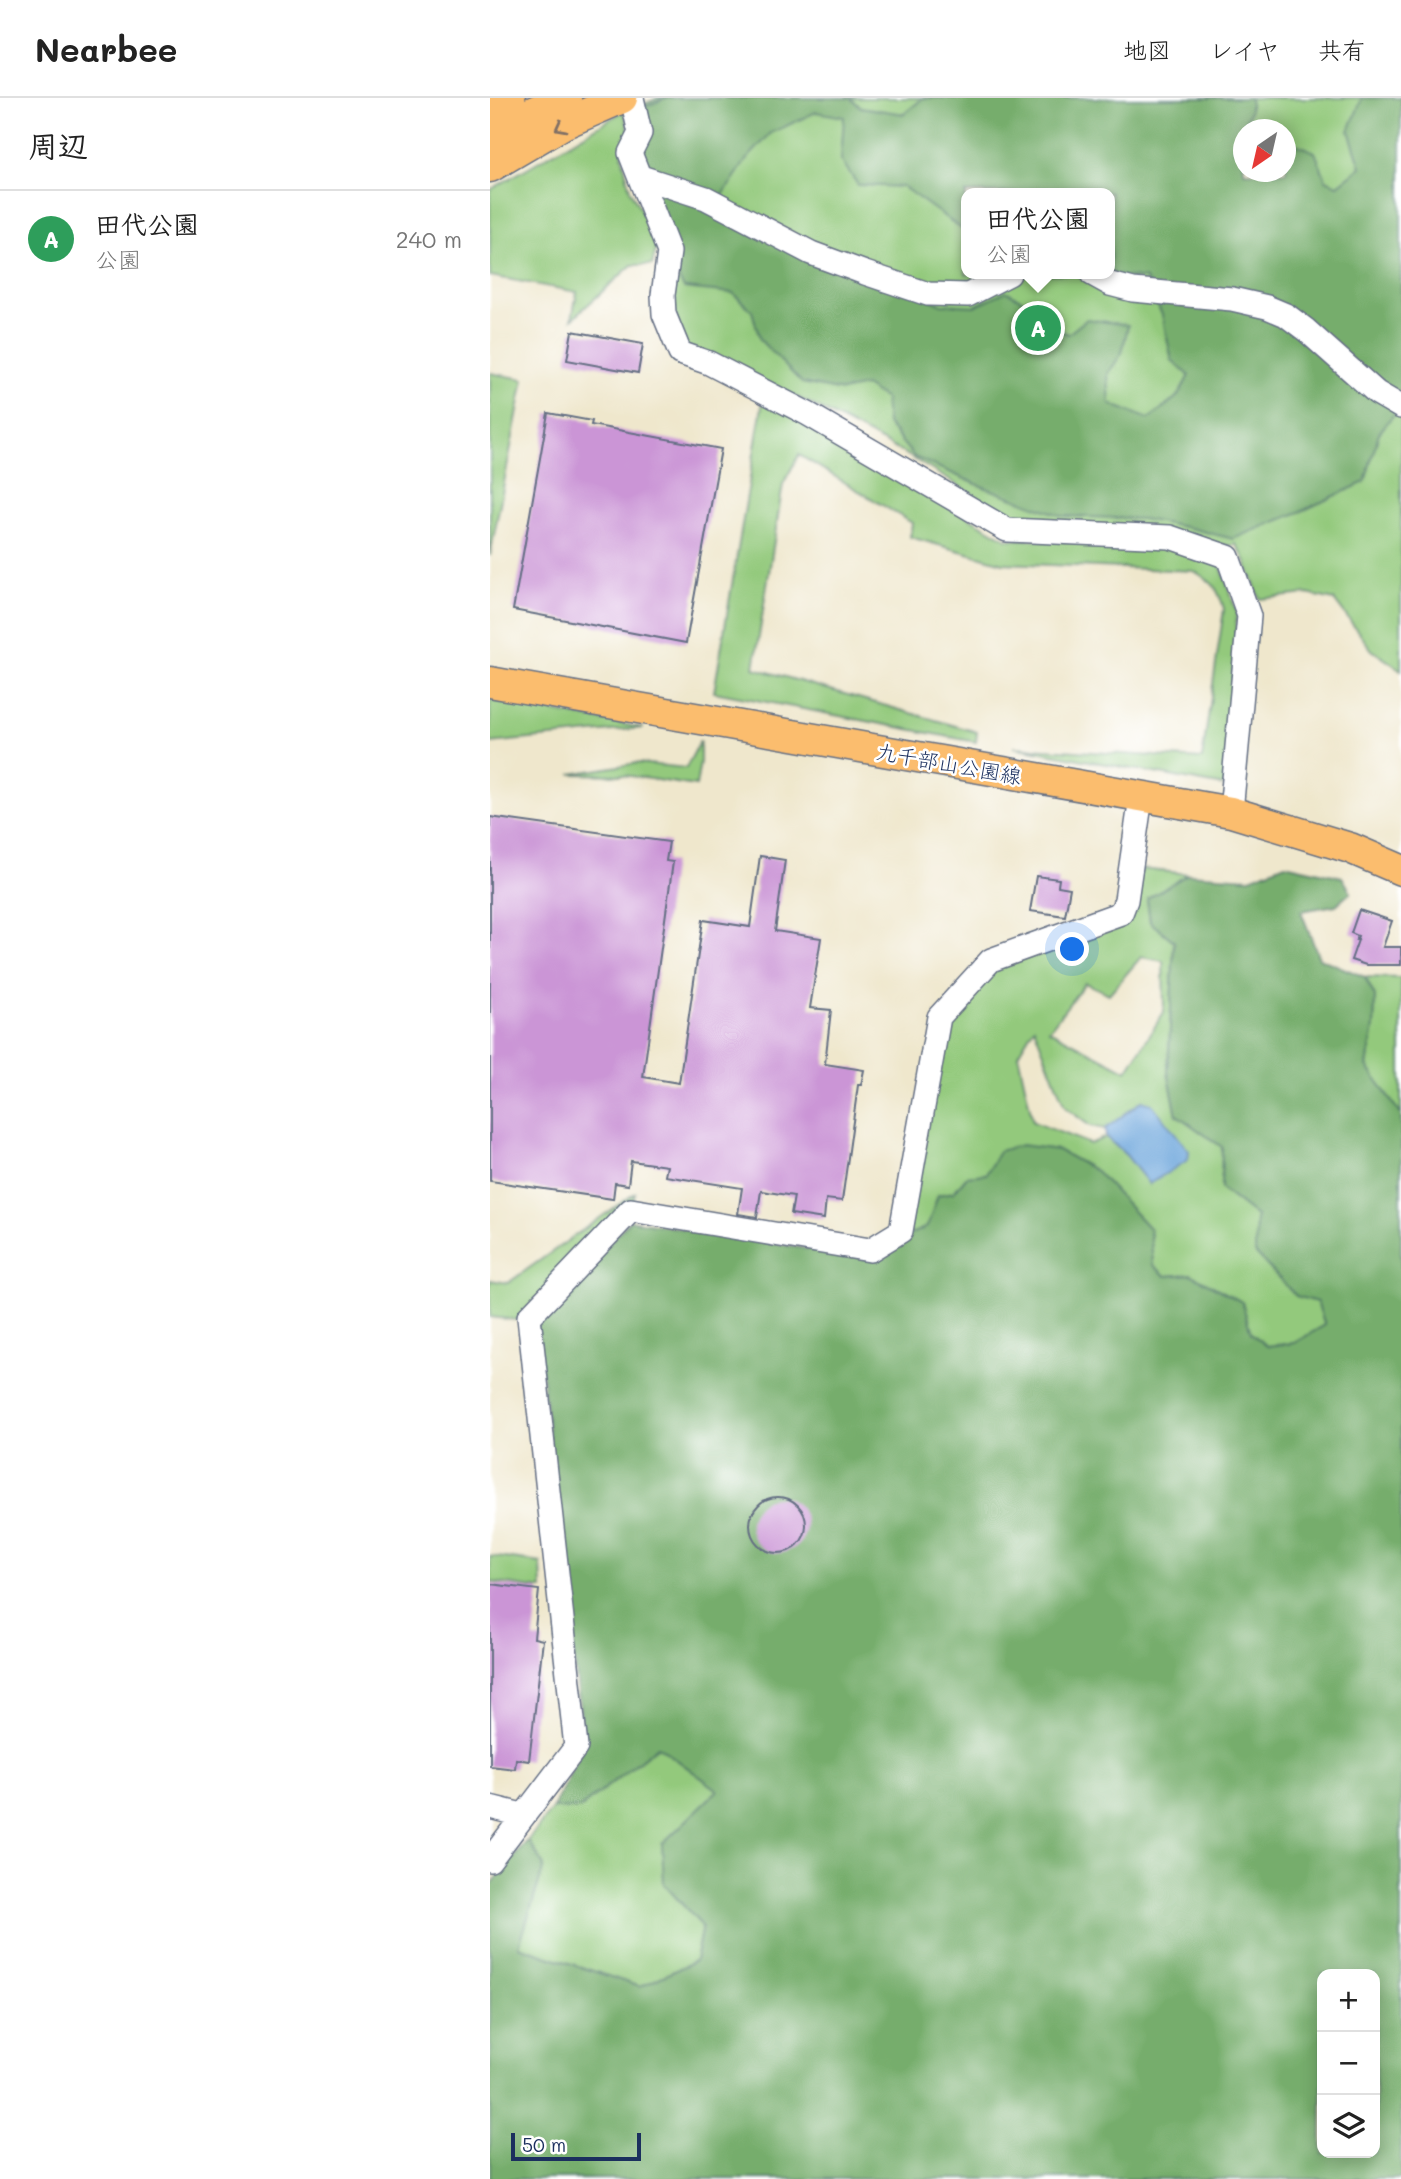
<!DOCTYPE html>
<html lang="ja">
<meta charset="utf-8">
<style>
body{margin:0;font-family:Mali,"Klee One",sans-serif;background:#f2f2f2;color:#222}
.controls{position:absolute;right:21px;bottom:21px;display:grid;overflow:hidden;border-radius:14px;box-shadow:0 4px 18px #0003}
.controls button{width:63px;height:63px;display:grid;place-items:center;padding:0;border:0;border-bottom:2px solid #e0e0e0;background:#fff;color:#222;font:35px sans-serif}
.compass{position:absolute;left:743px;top:21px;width:63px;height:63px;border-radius:50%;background:#fff;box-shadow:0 4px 18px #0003;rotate:214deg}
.scale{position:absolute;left:21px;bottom:18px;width:130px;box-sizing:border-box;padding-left:7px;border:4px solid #1b2f5e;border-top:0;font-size:19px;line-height:24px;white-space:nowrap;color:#1b2f5e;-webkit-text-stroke:5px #fff;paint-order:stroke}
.you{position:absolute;left:583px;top:852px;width:24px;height:24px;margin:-18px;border:5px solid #fff;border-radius:50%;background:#1a73e8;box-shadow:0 0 0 10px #1a73e833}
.badge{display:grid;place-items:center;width:46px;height:46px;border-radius:50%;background:#c8321e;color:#fff;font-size:23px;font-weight:700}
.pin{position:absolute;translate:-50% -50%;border:4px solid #fff;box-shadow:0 2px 7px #0006}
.popup{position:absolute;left:471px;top:90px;width:154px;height:91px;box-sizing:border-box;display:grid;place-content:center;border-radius:14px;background:#fff;filter:drop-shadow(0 2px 5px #0005);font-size:23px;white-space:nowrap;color:#767676}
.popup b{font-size:26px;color:#222}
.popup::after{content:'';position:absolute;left:50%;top:100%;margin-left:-14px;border:14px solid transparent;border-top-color:#fff}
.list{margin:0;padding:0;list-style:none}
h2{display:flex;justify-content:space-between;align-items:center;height:91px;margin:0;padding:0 28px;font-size:30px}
h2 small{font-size:23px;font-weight:400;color:#767676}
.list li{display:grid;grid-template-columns:46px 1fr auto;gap:21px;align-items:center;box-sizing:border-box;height:98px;padding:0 28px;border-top:2px solid #e0e0e0}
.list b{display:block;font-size:26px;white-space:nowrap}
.list p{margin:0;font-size:23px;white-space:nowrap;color:#767676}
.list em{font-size:23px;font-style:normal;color:#767676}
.icon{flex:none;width:38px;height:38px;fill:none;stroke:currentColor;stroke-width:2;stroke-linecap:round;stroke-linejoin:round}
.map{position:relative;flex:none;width:911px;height:2081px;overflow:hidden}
header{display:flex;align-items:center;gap:42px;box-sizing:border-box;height:98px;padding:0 35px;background:#fff;border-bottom:2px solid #e0e0e0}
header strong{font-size:33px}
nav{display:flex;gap:38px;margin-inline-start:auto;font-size:24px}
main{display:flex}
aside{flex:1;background:#fff}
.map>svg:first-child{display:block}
.green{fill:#93c97c;stroke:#577c6d;stroke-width:2;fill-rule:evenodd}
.forest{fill:#76ad6c;stroke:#486e65;stroke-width:2;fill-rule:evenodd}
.water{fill:#6ba4db;stroke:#436a9c;stroke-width:2}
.building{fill:#cb95d6}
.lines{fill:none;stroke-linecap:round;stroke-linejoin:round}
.minor-casing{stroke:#656f84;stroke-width:26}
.major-casing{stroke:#656f84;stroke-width:33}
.minor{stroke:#fff;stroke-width:23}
.major{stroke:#fbbd6e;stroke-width:30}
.oneway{stroke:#806f65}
.labels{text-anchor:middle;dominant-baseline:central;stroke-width:5;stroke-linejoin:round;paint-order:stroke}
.street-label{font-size:21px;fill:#1b2f5e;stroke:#fff}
</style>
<header>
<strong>Nearbee</strong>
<nav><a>地図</a><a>レイヤ</a><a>共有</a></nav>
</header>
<main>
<aside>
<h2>周辺<small></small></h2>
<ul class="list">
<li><span class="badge" style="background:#2e9e5b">A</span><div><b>田代公園</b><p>公園</p></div><em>240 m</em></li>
</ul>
</aside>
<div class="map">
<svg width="911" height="2081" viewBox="0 0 911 2081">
<rect width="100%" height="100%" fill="#fff"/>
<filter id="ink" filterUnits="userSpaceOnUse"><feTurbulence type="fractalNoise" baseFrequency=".0143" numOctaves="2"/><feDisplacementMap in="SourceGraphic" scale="14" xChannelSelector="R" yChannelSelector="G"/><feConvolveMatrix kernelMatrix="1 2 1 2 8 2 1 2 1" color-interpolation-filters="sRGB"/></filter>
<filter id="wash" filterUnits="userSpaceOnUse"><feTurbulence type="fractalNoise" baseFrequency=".00686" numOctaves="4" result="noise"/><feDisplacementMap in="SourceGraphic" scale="28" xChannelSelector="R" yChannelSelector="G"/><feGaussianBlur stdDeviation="1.57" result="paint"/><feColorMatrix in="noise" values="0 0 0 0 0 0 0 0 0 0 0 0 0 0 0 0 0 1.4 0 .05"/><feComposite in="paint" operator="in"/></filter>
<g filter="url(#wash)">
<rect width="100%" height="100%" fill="#efe7cc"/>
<path class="green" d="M 168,0 L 911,0 L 911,572 L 882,552 L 844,502 L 817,496 L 770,501 L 754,460 L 746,446 L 742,448 L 521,419 L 412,354 L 319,305 L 192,247 L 151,68 L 150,8 ZM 754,32 L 796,32 L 796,74 L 754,74 ZM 476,95 L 620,95 L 620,176 L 476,176 Z
M 134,13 L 140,35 L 132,57 L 140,92 L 168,144 L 162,167 L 142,167 L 82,221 L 87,194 L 0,178 L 0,92 Z
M 0,275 L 34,281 L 0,458 Z
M 273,302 L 517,441 L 681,446 L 730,466 L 747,515 L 734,688 L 524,649 L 712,661 L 734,511 C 727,488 724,485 704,473 L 513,465 L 420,439 L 422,425 L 309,357 L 293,386 L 264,570 L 487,634 L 486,644 L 224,594 Z
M 0,602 L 153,630 L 0,645 Z
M 210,643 L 210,664 L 206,688 L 134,677 L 81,676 L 147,665 L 196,670 Z
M 652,771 L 698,776 L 657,802 L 660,824 L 684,843 L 678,974 L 687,1017 L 732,1049 L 731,1091 L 766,1118 L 806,1197 L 827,1204 L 835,1227 L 804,1245 L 777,1248 L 761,1235 L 701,1176 L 676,1178 L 663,1167 L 660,1131 L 510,1053 L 496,1076 L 477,1078 L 464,1094 L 448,1097 L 438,1129 L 416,1138 L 453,925 L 509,868 L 636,823 ZM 651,859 L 673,863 L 674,914 L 637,973 L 559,932 L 595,885 L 619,896 ZM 544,929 L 575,1009 L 600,1028 L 615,1031 L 652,1003 L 659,1086 L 636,1057 L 616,1039 L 600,1046 L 543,1024 L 528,956 Z
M 875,879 L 911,880 L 911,1017 L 877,968 L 884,929 L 885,899 Z
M 145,1095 L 143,1104 L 26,1222 L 0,1219 L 0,1182 L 18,1185 Z
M 0,1458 L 51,1465 L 52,1491 L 0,1484 Z
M 168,1648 L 228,1692 L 174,1786 L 212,1828 L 205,1863 L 150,1889 L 29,1848 L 54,1768 L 38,1742 L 63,1710 L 89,1711 Z"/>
<path class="forest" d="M 175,0 L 360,0 L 371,9 L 414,16 L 433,0 L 760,0 L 760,13 L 744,52 L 753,53 L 754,74 L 796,74 L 796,42 L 825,54 L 836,82 L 848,87 L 871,69 L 859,33 L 872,0 L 911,0 L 911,308 L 889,335 L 875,384 L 812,413 L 743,441 L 700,430 L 652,421 L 572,418 L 491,388 L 424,359 L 397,326 L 395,301 L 375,288 L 352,293 L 312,285 L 270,242 L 262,213 L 243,195 L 194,190 L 184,173 L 158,90 L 182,93 L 451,206 L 485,208 L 516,193 L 546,209 L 555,226 L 578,236 L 597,221 L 638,227 L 632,255 L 618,276 L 620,306 L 659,321 L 689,297 L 699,277 L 682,263 L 672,217 L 656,181 L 624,177 L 620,172 L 620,95 L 476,95 L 476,134 L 413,89 L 368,87 L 351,62 L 354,19 L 326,14 L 281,35 L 257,61 L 231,100 L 171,74 L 153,63 L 153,10 Z
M 795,766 L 852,779 L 861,794 L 846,807 L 811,813 L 829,860 L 875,879 L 885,899 L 884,929 L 877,968 L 911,1017 L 911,2081 L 0,2081 L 0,1788 L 38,1742 L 54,1768 L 29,1848 L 150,1889 L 205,1863 L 212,1828 L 174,1786 L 172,1746 L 228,1692 L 168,1648 L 89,1711 L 63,1710 L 94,1647 L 46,1224 L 140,1122 L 380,1161 L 416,1138 L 437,1129 L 448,1097 L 464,1094 L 477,1078 L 496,1076 L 509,1053 L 531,1047 L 568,1052 L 606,1073 L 660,1131 L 663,1167 L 676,1178 L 701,1176 L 752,1204 L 761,1235 L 777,1248 L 804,1245 L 835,1227 L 827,1204 L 806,1198 L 765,1155 L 766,1118 L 731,1091 L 732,1049 L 687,1017 L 678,974 L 684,843 L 660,824 L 657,801 L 698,776 L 760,780 ZM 832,1876 L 885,1876 L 885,2055 L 832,2055 Z"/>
<path class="water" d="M 652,1003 L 662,1006 L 699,1053 L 698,1062 L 659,1086 L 636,1057 L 616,1039 L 615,1031 Z"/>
<g id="blocks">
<path class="building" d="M 82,233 L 153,246 L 148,275 L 77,262 Z
M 58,315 L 102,323 L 101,327 L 231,351 L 196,545 L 23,512 Z
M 0,719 L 179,744 L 176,763 L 183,764 L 153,979 L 189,985 L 213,822 L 260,829 L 270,758 L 295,762 L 285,833 L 331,840 L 320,910 L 341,912 L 335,966 L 374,972 L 371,987 L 368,987 L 352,1103 L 336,1101 L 334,1121 L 301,1116 L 304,1098 L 271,1093 L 267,1119 L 248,1116 L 252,1090 L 175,1078 L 177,1068 L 141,1063 L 138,1087 L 125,1085 L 123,1101 L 0,1083 Z
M 546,778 L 569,781 L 568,788 L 580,790 L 575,818 L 540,813 Z
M 869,812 L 902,823 L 893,849 L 911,849 L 911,867 L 876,867 L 861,862 L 868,842 L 866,842 L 868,838 L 861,835 Z
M260 1427a28 28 0 1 1 56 0a28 28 0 1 1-56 0Z
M 0,1486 L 49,1492 L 44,1540 L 53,1542 L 39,1663 L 26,1661 L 25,1671 L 0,1668 Z"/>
</g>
</g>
<g filter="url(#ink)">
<use href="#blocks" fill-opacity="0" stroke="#656f84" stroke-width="2"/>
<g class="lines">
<g class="minor-casing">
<path id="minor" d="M 142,0 L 150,35 L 140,55 L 179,154 L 173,197 L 174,216 L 190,255 L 219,265 L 318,316 L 517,432 L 680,439 L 738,459 L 759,518 L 741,714
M 151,79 L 216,100 L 321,155 L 375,175 L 438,196 L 478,197 L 519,176
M 602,176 L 620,186 L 643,192 L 742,201 L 777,209 L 796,217 L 816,232 L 887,295 L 911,309
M 0,1709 L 32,1717
M 0,1762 L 86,1649 L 39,1219 L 141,1112 L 380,1152 L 411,1133 L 449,919 L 501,862 L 631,815 L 636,802 L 651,699"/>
</g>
<g class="major-casing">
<path id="major" d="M 0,11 L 20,0
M 0,37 L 35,17 L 76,0
M 0,69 L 73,26 L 132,0
M 0,584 L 741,714 L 860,750 L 911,772"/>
</g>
<use href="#minor" class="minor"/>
<use href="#major" class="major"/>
</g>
<defs><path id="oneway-chevron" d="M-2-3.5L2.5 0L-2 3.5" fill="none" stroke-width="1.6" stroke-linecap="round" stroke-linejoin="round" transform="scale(1.75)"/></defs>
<use class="oneway" href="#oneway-chevron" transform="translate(70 29) rotate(152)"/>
</g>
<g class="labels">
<g class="street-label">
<text transform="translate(459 665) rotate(10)">九千部山公園線</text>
</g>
</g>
</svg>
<div class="controls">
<button>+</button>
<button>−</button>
<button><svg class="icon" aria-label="layers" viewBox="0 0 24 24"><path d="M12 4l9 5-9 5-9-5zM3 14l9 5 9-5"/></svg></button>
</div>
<svg class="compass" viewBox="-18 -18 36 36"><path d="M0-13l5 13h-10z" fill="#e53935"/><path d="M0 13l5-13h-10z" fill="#767676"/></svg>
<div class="scale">50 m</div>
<div class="you"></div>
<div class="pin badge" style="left:548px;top:230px;background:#2e9e5b">A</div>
<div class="popup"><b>田代公園</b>公園</div>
</div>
</main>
